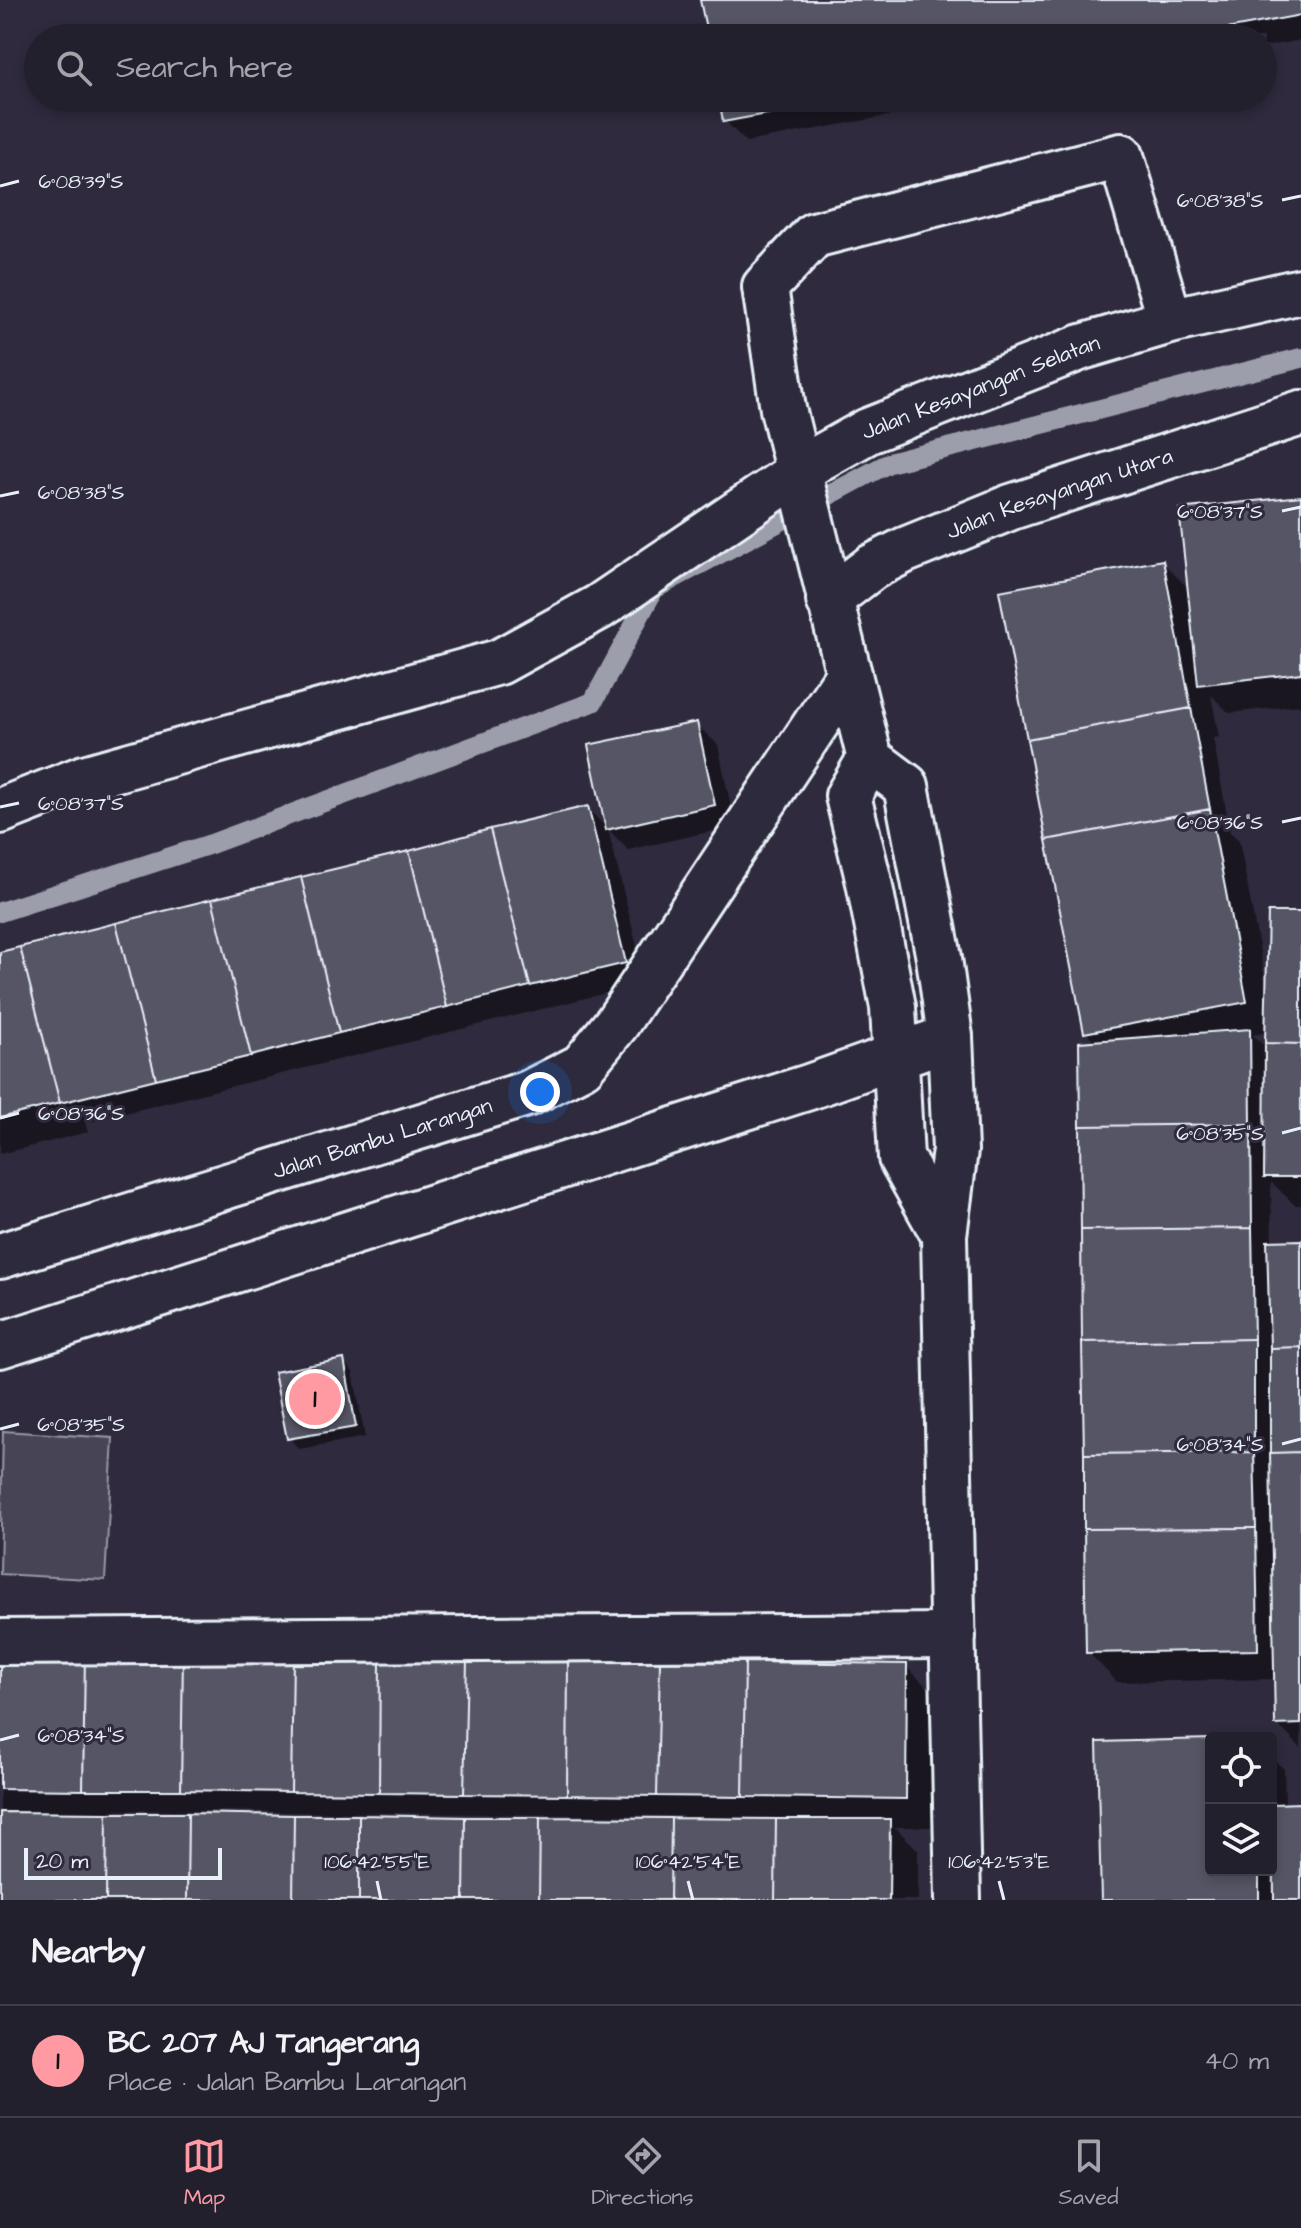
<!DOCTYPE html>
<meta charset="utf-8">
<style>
body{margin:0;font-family:"Architects Daughter",sans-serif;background:#2b2836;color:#f1f3f6}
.controls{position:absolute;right:24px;bottom:24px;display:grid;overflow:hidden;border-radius:8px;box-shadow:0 4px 12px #0003}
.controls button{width:72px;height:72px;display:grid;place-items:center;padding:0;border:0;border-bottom:2px solid #403e4a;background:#23202e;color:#f1f3f6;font:40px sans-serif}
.scale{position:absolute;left:24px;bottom:20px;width:198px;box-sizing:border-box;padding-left:8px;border:4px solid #e8f1f8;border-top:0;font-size:22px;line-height:28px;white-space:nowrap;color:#e8f1f8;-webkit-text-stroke:6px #2f2a3d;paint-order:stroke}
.you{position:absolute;left:540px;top:1092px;width:28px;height:28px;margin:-20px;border:6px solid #fff;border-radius:50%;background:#1a73e8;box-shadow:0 0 0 12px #1a73e833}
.badge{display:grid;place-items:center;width:52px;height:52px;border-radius:50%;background:#ff9aa2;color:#111;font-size:26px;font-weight:700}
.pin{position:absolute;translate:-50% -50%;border:4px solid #fff;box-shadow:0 2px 8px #0006}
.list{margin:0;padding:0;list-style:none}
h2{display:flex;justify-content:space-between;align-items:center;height:104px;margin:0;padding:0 32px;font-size:34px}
h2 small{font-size:26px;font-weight:400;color:#a3a3aa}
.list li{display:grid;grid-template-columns:52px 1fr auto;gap:24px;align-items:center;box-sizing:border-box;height:112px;padding:0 32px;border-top:2px solid #403e4a}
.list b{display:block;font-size:30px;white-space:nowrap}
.list p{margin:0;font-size:26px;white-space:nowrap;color:#a3a3aa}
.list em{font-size:26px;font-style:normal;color:#a3a3aa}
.icon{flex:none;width:44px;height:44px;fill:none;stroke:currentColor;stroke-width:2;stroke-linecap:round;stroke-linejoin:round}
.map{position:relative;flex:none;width:1301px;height:1900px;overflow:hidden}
.search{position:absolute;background:#23202e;box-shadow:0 4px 12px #0003;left:24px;right:24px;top:24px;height:88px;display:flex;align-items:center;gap:20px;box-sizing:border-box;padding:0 28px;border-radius:44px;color:#a3a3aa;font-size:30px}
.sheet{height:216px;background:#23202e}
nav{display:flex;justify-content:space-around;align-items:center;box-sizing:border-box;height:112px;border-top:2px solid #403e4a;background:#23202e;font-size:22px;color:#a3a3aa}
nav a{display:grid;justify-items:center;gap:4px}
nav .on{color:#ff9aa2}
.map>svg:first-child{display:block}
.grass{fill:#464455;stroke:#979aa6;stroke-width:2}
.shadow{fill:#0007;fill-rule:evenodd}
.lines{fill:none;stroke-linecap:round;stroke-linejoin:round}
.stream{stroke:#9c9fab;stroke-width:20}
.building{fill:#575565;stroke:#e8f1f8;stroke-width:2}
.minor-casing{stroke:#e8f1f8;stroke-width:50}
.minor{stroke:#2f2a3d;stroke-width:44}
.ticks{fill:none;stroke:#e8f1f8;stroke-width:3}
.labels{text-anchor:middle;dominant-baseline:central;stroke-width:6;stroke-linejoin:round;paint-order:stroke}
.street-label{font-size:22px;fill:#e8f1f8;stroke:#2f2a3d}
.ticks-label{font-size:20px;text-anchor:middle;fill:#e8f1f8;stroke:#2f2a3d;stroke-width:6;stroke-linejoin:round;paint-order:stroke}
</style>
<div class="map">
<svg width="1301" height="1900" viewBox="0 0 1301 1900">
<rect width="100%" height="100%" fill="#2f2a3d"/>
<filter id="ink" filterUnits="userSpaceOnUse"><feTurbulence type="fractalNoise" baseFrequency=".0125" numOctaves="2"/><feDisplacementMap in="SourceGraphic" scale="16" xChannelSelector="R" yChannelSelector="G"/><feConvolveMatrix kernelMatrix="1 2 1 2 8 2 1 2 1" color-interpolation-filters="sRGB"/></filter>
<g filter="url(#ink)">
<path class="grass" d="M 3,1431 L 113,1438 L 105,1580 L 0,1574 Z"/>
<path class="shadow" d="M 703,0 L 1301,0 L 1301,40 L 1263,47 L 1263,38 L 710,38 Z
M 721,98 L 985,98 L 746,142 L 725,121 Z
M 1301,497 L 1301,705 L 1229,713 L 1211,695 L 1219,737 L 1213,738 L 1230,832 L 1239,840 L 1267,990 L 1301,914 L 1301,1205 L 1295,1205 L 1271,1182 L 1272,1243 L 1301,1242 L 1301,1748 L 1277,1724 L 1276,1679 L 1117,1682 L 1088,1652 L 1096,1042 L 1086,1032 L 1162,562 L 1190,590 ZM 1268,1032 L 1268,1050 L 1253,1035 Z
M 697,725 L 718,745 L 735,826 L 628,850 L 608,829 L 646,983 L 85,1123 L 88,1132 L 0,1154 L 0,954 L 587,808 L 607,828 Z
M 343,1361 L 353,1372 L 365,1437 L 299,1449 L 289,1438 Z
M 0,1656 L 906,1666 L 935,1695 L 934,1827 L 895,1827 L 918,1850 L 918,1900 L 0,1900 ZM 111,1810 L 683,1816 L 683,1820 L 111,1815 Z
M 1211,1741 L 1211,1870 L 1271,1870 L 1271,1757 L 1284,1769 L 1285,1805 L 1301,1805 L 1301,1900 L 1103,1900 Z"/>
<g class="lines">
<path class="stream" d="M 0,912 L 211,844 L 593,702 L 654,589 L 889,463 L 1301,358"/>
</g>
<path class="building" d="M 700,0 L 1301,0 L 1301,15 L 1179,38 L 708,38 Z
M 719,98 L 854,98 L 723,122 Z
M 1301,496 L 1301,673 L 1198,685 L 1179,509 Z
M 1163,560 L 1191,708 L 1027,739 L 999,591 Z
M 1191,708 L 1210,809 L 1046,840 L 1027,739 Z
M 697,722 L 715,805 L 606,830 L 588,745 Z
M 588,806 L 626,963 L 530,986 L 490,829 Z
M 1210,809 L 1247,1002 L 1084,1033 L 1046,840 Z
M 490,829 L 530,986 L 447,1007 L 409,851 Z
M 409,851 L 447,1007 L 339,1033 L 301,877 Z
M 301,877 L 339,1033 L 251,1056 L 212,899 Z
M 212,899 L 251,1056 L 156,1079 L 116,923 Z
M 1268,912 L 1301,912 L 1301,1044 L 1265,1043 Z
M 116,923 L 156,1079 L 60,1103 L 20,947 Z
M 20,947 L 60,1103 L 0,1118 L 0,952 Z
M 1250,1029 L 1251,1124 L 1080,1126 L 1079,1042 Z
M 1265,1043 L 1301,1044 L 1301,1177 L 1264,1177 Z
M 1251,1124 L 1252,1228 L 1081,1230 L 1080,1126 Z
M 1252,1228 L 1254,1339 L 1082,1342 L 1081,1230 Z
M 1301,1240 L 1301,1347 L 1270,1348 L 1267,1241 Z
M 1254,1339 L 1254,1452 L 1084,1454 L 1082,1342 Z
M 1301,1347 L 1301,1452 L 1270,1453 L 1270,1348 Z
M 344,1359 L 356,1427 L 287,1439 L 274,1372 Z
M 1254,1452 L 1256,1528 L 1084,1529 L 1084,1454 Z
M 1301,1452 L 1301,1724 L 1275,1725 L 1270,1453 Z
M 1256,1528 L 1258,1650 L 1086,1653 L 1084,1529 Z
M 0,1654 L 85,1655 L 83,1790 L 0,1789 Z
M 85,1655 L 183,1656 L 181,1790 L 83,1790 Z
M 183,1656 L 293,1657 L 291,1792 L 181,1790 Z
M 293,1657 L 380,1658 L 379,1793 L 291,1792 Z
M 380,1658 L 467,1660 L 464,1794 L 379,1793 Z
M 467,1660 L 568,1661 L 567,1795 L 464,1794 Z
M 568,1661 L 660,1661 L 657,1796 L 567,1795 Z
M 660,1661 L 745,1662 L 743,1797 L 657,1796 Z
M 745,1662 L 907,1664 L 906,1799 L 743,1797 Z
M 1211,1739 L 1211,1870 L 1259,1870 L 1259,1900 L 1101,1900 L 1097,1742 Z
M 1301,1803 L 1301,1900 L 1274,1900 L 1273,1804 Z
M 0,1812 L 107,1813 L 106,1900 L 0,1900 Z
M 107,1813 L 188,1813 L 187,1900 L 106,1900 Z
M 188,1813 L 294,1815 L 293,1900 L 187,1900 Z
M 294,1815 L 359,1815 L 359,1900 L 293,1900 Z
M 359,1815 L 465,1817 L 464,1900 L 359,1900 Z
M 465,1817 L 540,1817 L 539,1900 L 464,1900 Z
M 540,1817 L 671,1818 L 670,1900 L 539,1900 Z
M 671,1818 L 776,1819 L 775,1900 L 670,1900 Z
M 776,1819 L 890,1819 L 889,1900 L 775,1900 Z"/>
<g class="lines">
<g class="minor-casing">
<g id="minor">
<path id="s1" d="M 829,600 L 872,567 L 905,550 L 1011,507 L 1301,413"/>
<path d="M 870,759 L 848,796 L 869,882 L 893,1007 L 901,1158 L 944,1235"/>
<path id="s2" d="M 0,811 L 84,778 L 499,662 L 599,607 L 816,460 L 868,431 L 1082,347 L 1170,321 L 1301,291"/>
<path d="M 950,1037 L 955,1150 L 944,1235 L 958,1900"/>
<path id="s3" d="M 0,1256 L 529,1093 L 582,1066 L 617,1023 L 849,674"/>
<path d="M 0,1345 L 809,1087 L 950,1037 L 939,958 L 906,786 L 870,759 L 783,409 L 765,287 L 814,235 L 1121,156 L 1170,321"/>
<path d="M 0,1642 L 953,1636"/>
</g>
</g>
<use href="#minor" class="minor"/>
</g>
</g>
<path class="ticks" d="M 0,186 L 19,181M 1282,200 L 1301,196M 0,496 L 19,492M 1282,511 L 1301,507M 0,807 L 19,803M 1282,822 L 1301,818M 0,1118 L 19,1113M 1282,1133 L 1301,1128M 0,1429 L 19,1424M 1282,1444 L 1301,1439M 0,1740 L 19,1735M 377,1881 L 381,1900M 688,1881 L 693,1900M 999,1881 L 1004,1900"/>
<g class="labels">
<g class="street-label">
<text stroke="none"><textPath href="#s2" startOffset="1078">Jalan Kesayangan Selatan</textPath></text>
<text stroke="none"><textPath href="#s1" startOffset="256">Jalan Kesayangan Utara</textPath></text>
<text stroke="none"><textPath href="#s3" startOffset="400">Jalan Bambu Larangan</textPath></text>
</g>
</g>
<g class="ticks-label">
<text x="81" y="188">6°08'39"S</text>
<text x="1220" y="207">6°08'38"S</text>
<text x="81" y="499">6°08'38"S</text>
<text x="1220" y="518">6°08'37"S</text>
<text x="81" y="810">6°08'37"S</text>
<text x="1220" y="829">6°08'36"S</text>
<text x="81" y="1120">6°08'36"S</text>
<text x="1220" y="1140">6°08'35"S</text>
<text x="81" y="1431">6°08'35"S</text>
<text x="1220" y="1451">6°08'34"S</text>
<text x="81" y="1742">6°08'34"S</text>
<text x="377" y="1868">106°42'55"E</text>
<text x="688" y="1868">106°42'54"E</text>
<text x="999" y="1868">106°42'53"E</text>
</g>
</svg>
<div class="controls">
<button><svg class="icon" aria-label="locate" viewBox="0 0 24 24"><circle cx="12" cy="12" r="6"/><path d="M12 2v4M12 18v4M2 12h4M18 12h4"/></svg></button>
<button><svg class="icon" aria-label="layers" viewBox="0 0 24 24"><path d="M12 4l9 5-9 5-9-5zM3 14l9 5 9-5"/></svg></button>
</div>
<div class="scale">20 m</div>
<div class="you"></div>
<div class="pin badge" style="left:315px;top:1399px">1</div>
<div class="search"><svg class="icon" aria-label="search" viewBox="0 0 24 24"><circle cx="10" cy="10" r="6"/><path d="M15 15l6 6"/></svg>Search here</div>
</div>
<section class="sheet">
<h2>Nearby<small></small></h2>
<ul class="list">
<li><span class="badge">1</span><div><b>BC 207 AJ Tangerang</b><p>Place · Jalan Bambu Larangan</p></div><em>40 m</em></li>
</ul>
</section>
<nav>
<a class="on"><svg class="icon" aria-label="map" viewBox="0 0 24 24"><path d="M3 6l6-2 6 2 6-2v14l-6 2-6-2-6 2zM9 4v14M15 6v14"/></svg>Map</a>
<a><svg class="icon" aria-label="directions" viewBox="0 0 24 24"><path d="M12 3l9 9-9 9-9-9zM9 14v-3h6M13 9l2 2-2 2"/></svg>Directions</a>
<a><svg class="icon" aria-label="saved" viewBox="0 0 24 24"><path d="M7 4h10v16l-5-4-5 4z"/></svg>Saved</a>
</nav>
